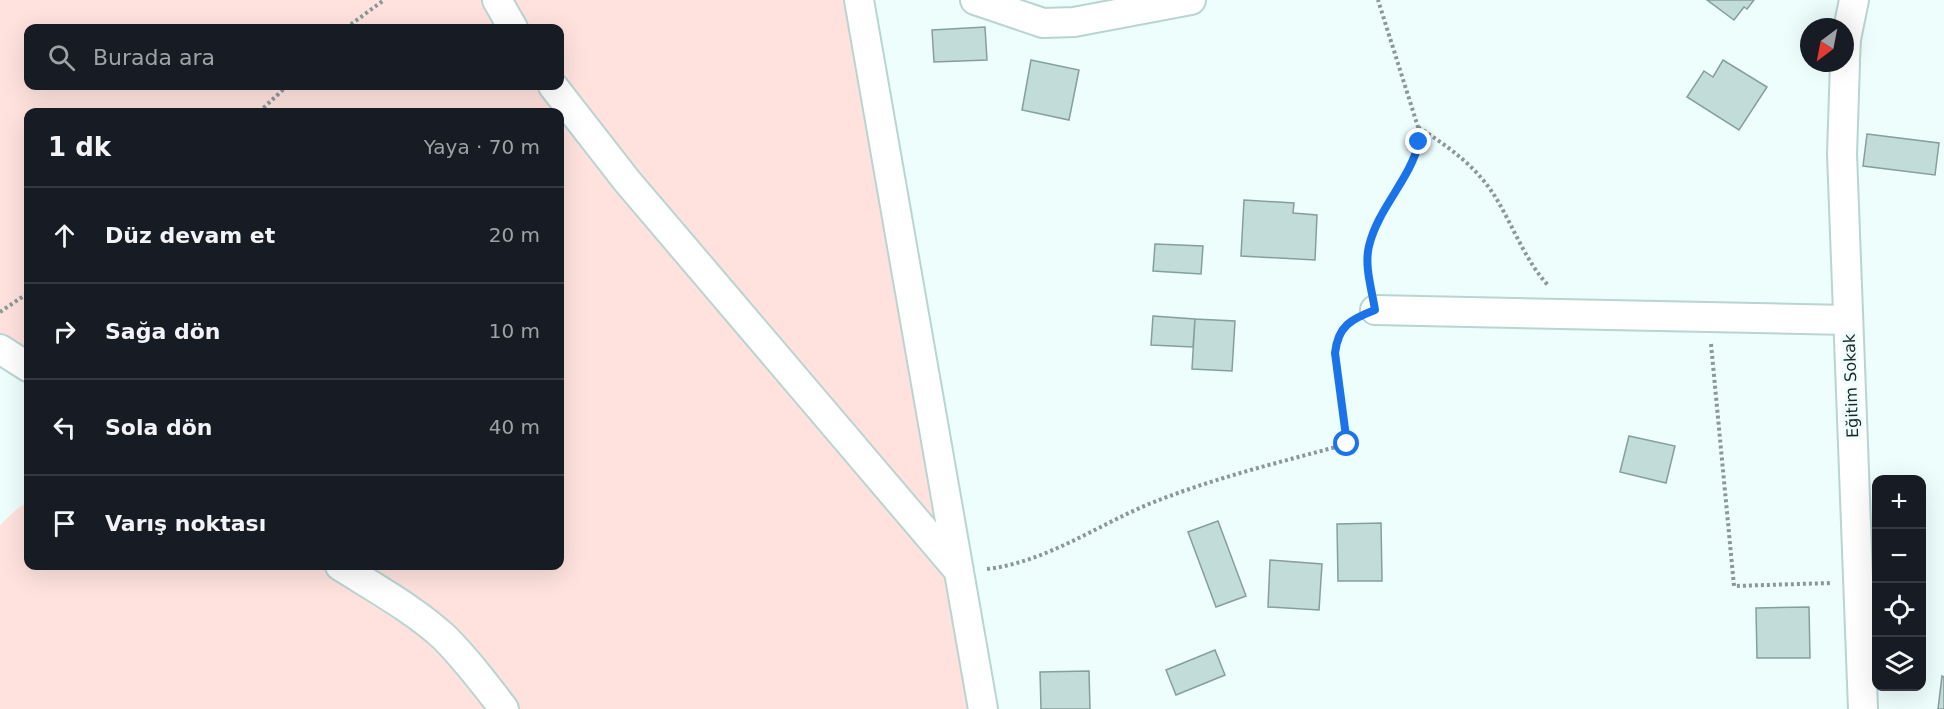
<!DOCTYPE html>
<html lang="tr">
<meta charset="utf-8">
<style>
body{margin:0;font-family:"DejaVu Sans",sans-serif;background:#242831;color:#f1f3f6}
.controls{position:absolute;right:18px;bottom:18px;display:grid;overflow:hidden;border-radius:12px;box-shadow:0 6px 24px #0002}
.controls button{width:54px;height:54px;display:grid;place-items:center;padding:0;border:0;border-bottom:2px solid #363941;background:#171b24;color:#f1f3f6;font:30px sans-serif}
.compass{position:absolute;left:1800px;top:18px;width:54px;height:54px;border-radius:50%;background:#171b24;box-shadow:0 6px 24px #0002;rotate:212deg}
.stop{position:absolute;width:18px;height:18px;margin:-14px;border:4px solid #1a73e8;border-radius:50%;background:#fff}
.stop.end{background:#1a73e8;border-color:#fff;box-shadow:0 2px 6px #0008}
.list{margin:0;padding:0;list-style:none}
h2{display:flex;justify-content:space-between;align-items:center;height:78px;margin:0;padding:0 24px;font-size:26px}
h2 small{font-size:20px;font-weight:400;color:#9ea1a6}
.list li{display:grid;grid-template-columns:39px 1fr auto;gap:18px;align-items:center;box-sizing:border-box;height:96px;padding:0 24px;border-top:2px solid #363941}
.list b{display:block;font-size:22px;white-space:nowrap}
.list em{font-size:20px;font-style:normal;color:#9ea1a6}
.icon{flex:none;width:33px;height:33px;fill:none;stroke:currentColor;stroke-width:2;stroke-linecap:round;stroke-linejoin:round}
.map{position:relative;flex:none;width:1944px;height:709px;overflow:hidden}
.search{position:absolute;background:#171b24;box-shadow:0 6px 24px #0002;left:24px;top:24px;width:540px;height:66px;display:flex;align-items:center;gap:15px;box-sizing:border-box;padding:0 21px;border-radius:12px;color:#9ea1a6;font-size:22px}
.panel{position:absolute;background:#171b24;box-shadow:0 6px 24px #0002;left:24px;top:108px;width:540px;height:462px;border-radius:12px}
.map>svg:first-child{display:block}
.green{fill:#ffe2de;fill-rule:evenodd}
.building{fill:#c1dcd9;stroke:#869f9c;stroke-width:1.5}
.lines{fill:none;stroke-linecap:round;stroke-linejoin:round}
.minor-casing{stroke:#b9d4d1;stroke-width:32}
.path{stroke:#8b9897;stroke-width:4;stroke-dasharray:3 3;stroke-linecap:butt}
.minor{stroke:#fff;stroke-width:28}
.route{stroke:#1a73e8;stroke-width:8}
.labels{text-anchor:middle;dominant-baseline:central;stroke-width:6;stroke-linejoin:round;paint-order:stroke}
.street-label{font-size:16px;fill:#1d2726;stroke:#edfefc}
</style>
<div class="map">
<svg width="1944" height="709" viewBox="0 0 1944 709">
<rect width="100%" height="100%" fill="#edfefc"/>
<path class="green" d="M 0,0 L 859,0 L 983,709 L 0,709 L 0,525 L 18,508 L 28,502 L 28,566 L 560,566 L 560,112 L 28,112 L 28,367 L 0,349 ZM 28,28 L 560,28 L 560,86 L 28,86 Z"/>
<path class="building" d="M 1707,0 L 1754,0 L 1747,9 L 1744,7 L 1734,20 Z
M 985,27 L 987,60 L 934,62 L 932,30 Z
M 1031,60 L 1079,70 L 1069,120 L 1022,110 Z
M 1723,60 L 1767,87 L 1739,130 L 1687,97 L 1704,71 L 1713,77 Z
M 1867,134 L 1939,143 L 1935,175 L 1863,166 Z
M 1244,200 L 1294,203 L 1293,213 L 1317,215 L 1315,260 L 1241,256 Z
M 1155,244 L 1203,246 L 1201,274 L 1153,271 Z
M 1153,316 L 1195,319 L 1193,347 L 1151,345 Z
M 1195,319 L 1235,321 L 1232,371 L 1192,369 Z
M 1629,436 L 1675,446 L 1666,483 L 1620,472 Z
M 1218,521 L 1246,596 L 1216,607 L 1188,532 Z
M 1381,523 L 1382,581 L 1338,581 L 1337,524 Z
M 1270,560 L 1322,564 L 1319,610 L 1268,607 Z
M 1809,607 L 1810,658 L 1757,658 L 1756,608 Z
M 1215,650 L 1225,675 L 1176,695 L 1166,670 Z
M 1089,671 L 1090,709 L 1041,709 L 1040,672 Z
M 1942,676 L 1944,677 L 1944,709 L 1938,709 Z"/>
<g class="lines">
<g class="minor-casing">
<path id="minor" d="M 497,0 L 513,28
M 859,0 L 983,709
M 975,0 L 1043,23 L 1074,22 L 1191,0
M 1845,59 L 1846,39 L 1854,0
M 1845,63 L 1842,154 L 1863,709
M 553,86 L 627,181 L 958,570
M 1375,310 L 1848,320
M 0,349 L 28,367
M 340,566 C 375,588 413,609 444,637 C 466,659 485,684 504,709"/>
</g>
<path class="path" d="M 346,28 L 384,0
M 259,112 L 287,86
M 1418,127 C 1449,147 1477,167 1496,198 C 1513,226 1526,262 1548,285
M 1371,284 C 1369,272 1366,259 1369,247 C 1378,203 1422,175 1418,127 L 1378,0
M 0,312 L 28,293
M 1711,344 L 1734,586 L 1831,583
M 987,569 C 1046,562 1096,526 1149,504 C 1213,478 1281,462 1347,444 L 1335,353 C 1336,339 1340,331 1351,321"/>
<use href="#minor" class="minor"/>
</g>
<g class="lines">
<path class="route" d="M 1347,444 L 1335,353 C 1338,326 1351,319 1375,310 C 1372,290 1364,266 1369,246 C 1378,208 1410,180 1419,142"/>
</g>
<g class="labels">
<g class="street-label">
<text transform="translate(1851 386) rotate(-92)">Eğitim Sokak</text>
</g>
</g>
</svg>
<div class="controls">
<button>+</button>
<button>−</button>
<button><svg class="icon" aria-label="locate" viewBox="0 0 24 24"><circle cx="12" cy="12" r="6"/><path d="M12 2v4M12 18v4M2 12h4M18 12h4"/></svg></button>
<button><svg class="icon" aria-label="layers" viewBox="0 0 24 24"><path d="M12 4l9 5-9 5-9-5zM3 14l9 5 9-5"/></svg></button>
</div>
<svg class="compass" viewBox="-18 -18 36 36"><path d="M0-13l5 13h-10z" fill="#e53935"/><path d="M0 13l5-13h-10z" fill="#9ea1a6"/></svg>
<div class="stop" style="left:1347px;top:444px"></div>
<div class="stop end" style="left:1419px;top:142px"></div>
<div class="search"><svg class="icon" aria-label="search" viewBox="0 0 24 24"><circle cx="10" cy="10" r="6"/><path d="M15 15l6 6"/></svg>Burada ara</div>
<section class="panel">
<h2>1 dk<small>Yaya · 70 m</small></h2>
<ul class="list">
<li><svg class="icon" aria-label="ahead" viewBox="0 0 24 24"><path d="M12 20V5M6 11l6-6 6 6"/></svg><div><b>Düz devam et</b></div><em>20 m</em></li>
<li><svg class="icon" aria-label="right" viewBox="0 0 24 24"><path d="M7 20v-9h11M14 6l5 5-5 5"/></svg><div><b>Sağa dön</b></div><em>10 m</em></li>
<li><svg class="icon" aria-label="left" viewBox="0 0 24 24"><path d="M17 20v-9H6M10 6l-5 5 5 5"/></svg><div><b>Sola dön</b></div><em>40 m</em></li>
<li><svg class="icon" aria-label="arrive" viewBox="0 0 24 24"><path d="M6 21V4h12l-3 4 3 4H6"/></svg><div><b>Varış noktası</b></div></li>
</ul>
</section>
</div>
